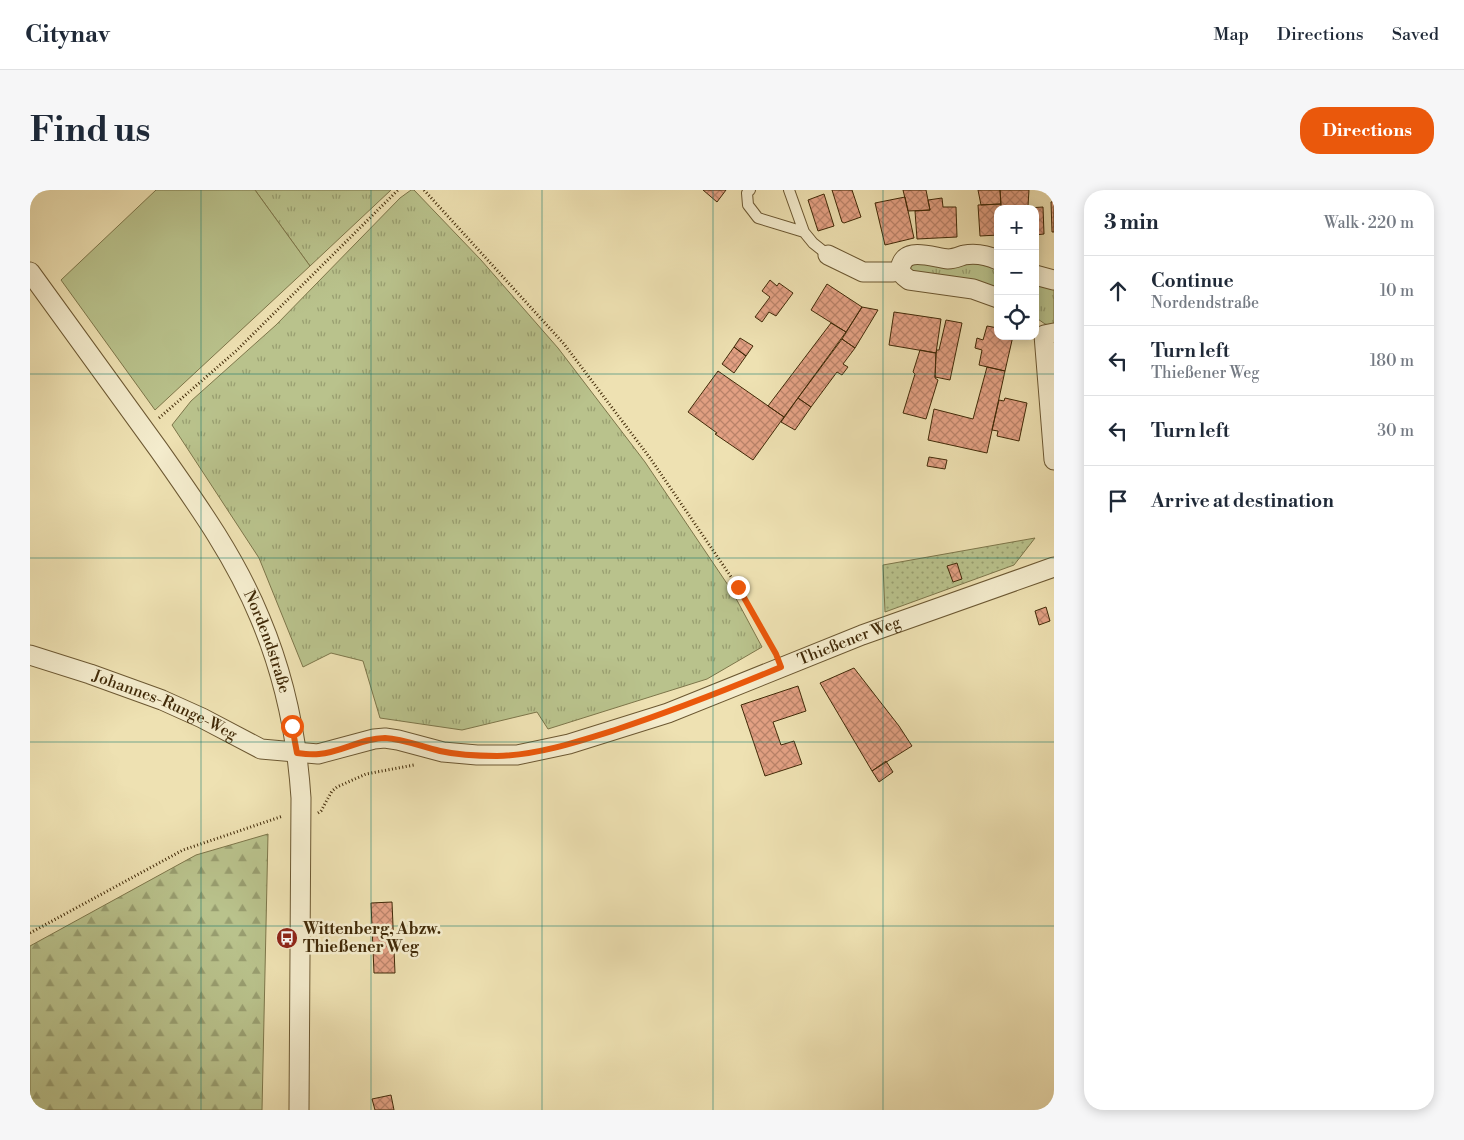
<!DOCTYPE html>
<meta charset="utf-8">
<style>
body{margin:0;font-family:"Libre Bodoni",serif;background:#f6f6f7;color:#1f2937}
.controls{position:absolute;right:15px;top:15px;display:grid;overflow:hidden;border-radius:10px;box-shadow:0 2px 12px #0003}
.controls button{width:45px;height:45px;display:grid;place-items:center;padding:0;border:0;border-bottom:1px solid #e0e1e3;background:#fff;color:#1f2937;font:25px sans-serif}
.stop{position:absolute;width:15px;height:15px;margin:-11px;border:4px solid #ea580c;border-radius:50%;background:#fff}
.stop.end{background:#ea580c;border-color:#fff;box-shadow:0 1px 5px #0008}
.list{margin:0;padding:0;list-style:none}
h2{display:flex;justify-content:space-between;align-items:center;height:65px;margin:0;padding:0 20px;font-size:21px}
h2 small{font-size:16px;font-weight:400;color:#747a83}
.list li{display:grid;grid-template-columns:32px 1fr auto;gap:15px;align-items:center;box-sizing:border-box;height:70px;padding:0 20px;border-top:1px solid #e0e1e3}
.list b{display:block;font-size:19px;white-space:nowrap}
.list p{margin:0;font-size:16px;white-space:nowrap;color:#747a83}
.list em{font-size:16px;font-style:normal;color:#747a83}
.icon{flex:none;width:28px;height:28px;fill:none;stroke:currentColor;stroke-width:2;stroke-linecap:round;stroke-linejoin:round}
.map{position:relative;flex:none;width:1024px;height:920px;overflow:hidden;border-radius:20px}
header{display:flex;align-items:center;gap:30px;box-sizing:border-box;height:70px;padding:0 25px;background:#fff;border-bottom:1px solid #e0e1e3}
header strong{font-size:24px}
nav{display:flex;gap:28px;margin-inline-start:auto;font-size:18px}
.intro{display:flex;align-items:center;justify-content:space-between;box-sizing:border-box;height:120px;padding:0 30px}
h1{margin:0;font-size:35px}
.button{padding:12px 22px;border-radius:20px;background:#ea580c;color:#fff;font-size:18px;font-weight:700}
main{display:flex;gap:30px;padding:0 30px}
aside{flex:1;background:#fff;border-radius:20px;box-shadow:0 2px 12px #0003}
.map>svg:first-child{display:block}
.grass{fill:url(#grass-tufts);stroke:#7d764a}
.forest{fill:url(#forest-firs);stroke:#7d764a}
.park{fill:url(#park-dots);stroke:#7d764a}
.pitch{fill:#b9c28c;stroke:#7d764a}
.building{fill:url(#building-cross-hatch);stroke:#412a08}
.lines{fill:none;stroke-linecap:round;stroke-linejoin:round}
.service-casing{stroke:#6c5832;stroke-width:12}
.minor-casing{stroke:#6c5832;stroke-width:21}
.path{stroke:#412a08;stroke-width:3;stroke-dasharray:1 2.5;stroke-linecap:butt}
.service{stroke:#f4eccd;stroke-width:10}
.minor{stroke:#f4eccd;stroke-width:19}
.route{stroke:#ea580c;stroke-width:6}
.grid{fill:none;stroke:#0f766e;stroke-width:1;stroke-opacity:0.55}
.labels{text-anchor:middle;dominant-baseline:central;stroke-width:5;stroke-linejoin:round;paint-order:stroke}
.street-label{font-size:16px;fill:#412a08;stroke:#f4eccd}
.poi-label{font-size:16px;font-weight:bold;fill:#412a08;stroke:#f4eccd;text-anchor:start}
</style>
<header>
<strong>Citynav</strong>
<nav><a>Map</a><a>Directions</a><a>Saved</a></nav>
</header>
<div class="intro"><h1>Find us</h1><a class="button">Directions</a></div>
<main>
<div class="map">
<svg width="1024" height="920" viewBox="0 0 1024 920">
<defs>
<pattern id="grass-tufts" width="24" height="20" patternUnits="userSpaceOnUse" patternTransform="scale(1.25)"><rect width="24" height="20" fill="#b9c28c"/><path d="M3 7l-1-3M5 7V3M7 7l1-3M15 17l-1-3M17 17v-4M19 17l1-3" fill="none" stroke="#989e70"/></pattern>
<pattern id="forest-firs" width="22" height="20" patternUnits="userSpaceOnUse" patternTransform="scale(1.25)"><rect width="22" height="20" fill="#b9c28c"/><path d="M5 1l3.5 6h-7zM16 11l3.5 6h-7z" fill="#989e70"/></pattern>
<pattern id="park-dots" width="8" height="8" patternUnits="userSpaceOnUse" patternTransform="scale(1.25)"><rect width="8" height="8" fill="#b9c28c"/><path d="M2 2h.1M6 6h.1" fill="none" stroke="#989e70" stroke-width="1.8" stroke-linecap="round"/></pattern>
<pattern id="building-cross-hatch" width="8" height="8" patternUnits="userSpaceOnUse" patternTransform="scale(1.25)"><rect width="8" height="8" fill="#e3a184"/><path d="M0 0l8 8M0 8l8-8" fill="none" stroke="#ba836a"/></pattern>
</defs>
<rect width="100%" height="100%" fill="#eee1b2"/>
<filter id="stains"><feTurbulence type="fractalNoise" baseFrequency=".004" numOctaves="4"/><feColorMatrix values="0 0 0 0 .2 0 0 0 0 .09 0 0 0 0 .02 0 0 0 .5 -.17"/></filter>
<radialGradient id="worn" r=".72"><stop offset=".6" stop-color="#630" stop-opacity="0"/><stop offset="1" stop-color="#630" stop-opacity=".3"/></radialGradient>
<path class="grass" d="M 225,0 L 361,0 L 280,76 Z
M 381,0 L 384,0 L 451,70 L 528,158 L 615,272 L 702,401 L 732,457 L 677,489 L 518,539 L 507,522 L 432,540 L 350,528 L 333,471 L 301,463 L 273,477 L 229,368 L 142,235 L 161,211 L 246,135 L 370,8 Z
M 939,72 L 968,77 L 968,102 L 880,82 L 879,77 L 882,73 Z
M 1005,93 L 1024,98 L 1024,136 L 1015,134 L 1005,127 Z"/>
<path class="forest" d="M 238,644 L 232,920 L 0,920 L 0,756 L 166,665 Z"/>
<path class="park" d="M 1005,348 L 984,375 L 855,422 L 853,375 Z"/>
<path class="pitch" d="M 126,0 L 225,0 L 280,76 L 125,220 L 31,90 Z"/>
<path class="building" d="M 673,0 L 696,0 L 687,12 Z
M 802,0 L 822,0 L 831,27 L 814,33 L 812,32 Z
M 873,0 L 896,0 L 900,20 L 878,21 Z
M 948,0 L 970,0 L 971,14 L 951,15 Z
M 970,0 L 999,0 L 998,16 L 971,18 Z
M 794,4 L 804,36 L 788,41 L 778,10 Z
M 875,7 L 884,48 L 855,55 L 845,13 Z
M 912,8 L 913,17 L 926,17 L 927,47 L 887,49 L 885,21 L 900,20 L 898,10 Z
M 1024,11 L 1024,42 L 1022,42 L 1021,12 Z
M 971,14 L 971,19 L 968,19 L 968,45 L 950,46 L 948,15 Z
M 998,16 L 998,18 L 1013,17 L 1014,44 L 1005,45 L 1005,19 L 971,19 L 971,18 Z
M 740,90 L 747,96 L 749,93 L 763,103 L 746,126 L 739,122 L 732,132 L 725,127 L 740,107 L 732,101 Z
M 797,94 L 832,117 L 816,142 L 781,120 Z
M 832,117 L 848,120 L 825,158 L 812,149 Z
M 864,122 L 911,129 L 906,163 L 859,155 Z
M 916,130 L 932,133 L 920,190 L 905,187 L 906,163 L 907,160 L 909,160 Z
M 801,133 L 816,142 L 754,227 L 738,216 Z
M 957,136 L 968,138 L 968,146 L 983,146 L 975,181 L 949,175 L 952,160 L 945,158 L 947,148 L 953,150 Z
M 710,148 L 723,156 L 716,166 L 704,157 Z
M 812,149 L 825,158 L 813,174 L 818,177 L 812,185 L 807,182 L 781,217 L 768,208 Z
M 704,157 L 716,166 L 704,183 L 692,174 Z
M 890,160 L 906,163 L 905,188 L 908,190 L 896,229 L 873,223 L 885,184 L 883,182 Z
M 957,177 L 975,181 L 957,263 L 898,250 L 904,219 L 943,229 Z
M 688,181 L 754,227 L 723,270 L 685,244 L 687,243 L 658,222 Z
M 768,208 L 781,217 L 765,240 L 751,232 Z
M 975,208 L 997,213 L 989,251 L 967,246 L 968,241 L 962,240 L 969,210 L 974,211 Z
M 899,267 L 917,270 L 915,279 L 897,276 Z
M 927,373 L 932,389 L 923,392 L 917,376 Z
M 1016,417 L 1020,431 L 1009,435 L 1005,421 Z
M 824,478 L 869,536 L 882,556 L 842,581 L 790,493 Z
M 768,496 L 776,521 L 743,532 L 751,555 L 764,551 L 772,574 L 735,586 L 711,515 Z
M 856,571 L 863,582 L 849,592 L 842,581 Z
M 362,712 L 365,783 L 344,783 L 341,713 Z
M 361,905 L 364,920 L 345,920 L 342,909 Z"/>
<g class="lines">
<g class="service-casing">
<path id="service" d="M 720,0 L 717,3 L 718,15 L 728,28 L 774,42
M 759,0 L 774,42 L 783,53 L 798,65"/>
</g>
<g class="minor-casing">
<g id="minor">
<path d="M 798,65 L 833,82 L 862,82 L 870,81 C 872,54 903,68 918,69 C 924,69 928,67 934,65 C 945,63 957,65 968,70"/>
<path d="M 870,81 L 874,86 L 879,90 L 943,99 L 968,108"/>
<path id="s1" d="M 0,82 C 43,141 86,200 129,260 C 167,314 205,367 230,428 C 254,485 267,547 271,608 L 269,920"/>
<path d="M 1005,85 L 1024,90"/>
<path d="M 1024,143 L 1014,145 L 1024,270"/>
<path id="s2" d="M 0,465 L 60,484 L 132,510 L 172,528 L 231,559 L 288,564 L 344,549 L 355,548 L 368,550 L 413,562 L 447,565 L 487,565 L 539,554 L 638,523 L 832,445 L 1024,377"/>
</g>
</g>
<path class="path" d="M 394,0 L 534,154 L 620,268 L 708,397 L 744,461
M 129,228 L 206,161 L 368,0
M 288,623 L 291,621 L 302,601 L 307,597 L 336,584 L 384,575
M 0,743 L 153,660 L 253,626"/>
<use href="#service" class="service"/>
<use href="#minor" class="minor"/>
</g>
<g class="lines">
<path class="route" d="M 262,536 L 267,563 C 274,564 282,565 289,564 C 312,562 332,548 355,548 C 374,549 392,557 410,561 C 428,565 449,566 467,566 C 507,565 547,552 585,540 C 642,521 696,500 751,477 L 746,464 L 708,397"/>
</g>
<path class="grid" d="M 171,0 L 171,920M 341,0 L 341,920M 512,0 L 512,920M 683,0 L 683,920M 853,0 L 853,920M 0,184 L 1024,184M 0,368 L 1024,368M 0,552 L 1024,552M 0,736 L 1024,736"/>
<defs>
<g id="bus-disc" transform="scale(1.125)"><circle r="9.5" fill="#8f2418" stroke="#f4eccd"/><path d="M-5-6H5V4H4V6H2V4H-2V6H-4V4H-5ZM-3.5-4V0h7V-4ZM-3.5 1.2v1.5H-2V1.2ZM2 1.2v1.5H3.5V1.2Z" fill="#fff"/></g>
</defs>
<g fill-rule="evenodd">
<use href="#bus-disc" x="257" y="748"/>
</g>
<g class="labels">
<g class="street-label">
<text stroke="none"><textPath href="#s2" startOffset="862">Thießener Weg</textPath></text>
<text stroke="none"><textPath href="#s1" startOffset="441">Nordendstraße</textPath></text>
<text stroke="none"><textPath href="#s2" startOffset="144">Johannes-Runge-Weg</textPath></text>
</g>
<g class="poi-label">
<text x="273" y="739">Wittenberg, Abzw.<tspan x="273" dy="18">Thießener Weg</tspan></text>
</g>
</g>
<rect width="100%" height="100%" filter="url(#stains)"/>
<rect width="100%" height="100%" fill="url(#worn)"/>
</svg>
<div class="controls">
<button>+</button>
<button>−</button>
<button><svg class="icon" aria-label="locate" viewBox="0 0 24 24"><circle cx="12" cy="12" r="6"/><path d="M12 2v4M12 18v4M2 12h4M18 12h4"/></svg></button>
</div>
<div class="stop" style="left:262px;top:536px"></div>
<div class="stop end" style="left:708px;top:397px"></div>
</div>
<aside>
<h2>3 min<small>Walk · 220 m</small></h2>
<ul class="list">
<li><svg class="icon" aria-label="ahead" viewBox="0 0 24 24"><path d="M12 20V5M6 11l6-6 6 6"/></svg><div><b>Continue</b><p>Nordendstraße</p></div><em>10 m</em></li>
<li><svg class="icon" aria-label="left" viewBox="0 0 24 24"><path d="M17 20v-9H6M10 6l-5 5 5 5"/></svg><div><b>Turn left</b><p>Thießener Weg</p></div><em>180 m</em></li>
<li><svg class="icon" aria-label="left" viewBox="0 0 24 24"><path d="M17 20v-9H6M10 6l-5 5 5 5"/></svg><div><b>Turn left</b></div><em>30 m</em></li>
<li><svg class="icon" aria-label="arrive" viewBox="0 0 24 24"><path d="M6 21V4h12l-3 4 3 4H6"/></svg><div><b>Arrive at destination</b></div></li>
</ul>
</aside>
</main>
